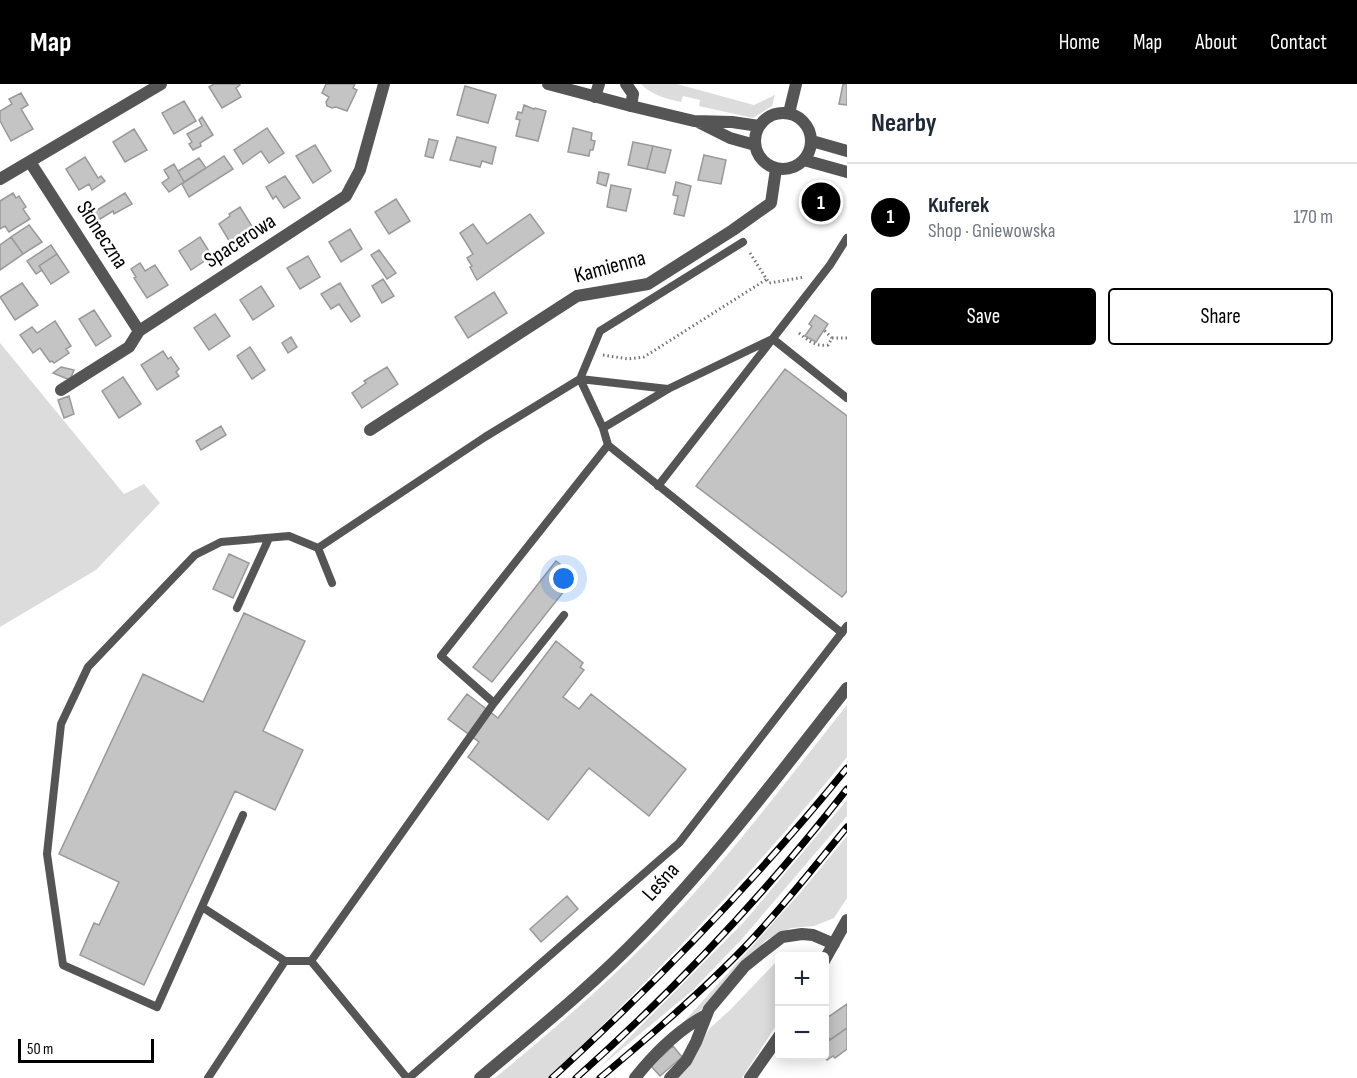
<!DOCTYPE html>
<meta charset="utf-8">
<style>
body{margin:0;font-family:"Sofia Sans Condensed",sans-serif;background:#f6f6f7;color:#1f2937}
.controls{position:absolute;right:18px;bottom:18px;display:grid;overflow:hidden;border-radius:6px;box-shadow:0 3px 15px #0003}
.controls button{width:54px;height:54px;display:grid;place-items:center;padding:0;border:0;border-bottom:2px solid #e0e1e3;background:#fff;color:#1f2937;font:30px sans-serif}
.scale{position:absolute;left:18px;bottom:15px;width:136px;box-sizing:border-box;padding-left:6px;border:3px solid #000;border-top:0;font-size:16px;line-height:21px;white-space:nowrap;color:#000;-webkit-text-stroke:4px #fff;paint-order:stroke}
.you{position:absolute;left:564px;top:495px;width:21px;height:21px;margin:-15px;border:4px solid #fff;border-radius:50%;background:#1a73e8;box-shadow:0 0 0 9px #1a73e833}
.badge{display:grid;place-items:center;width:39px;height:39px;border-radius:50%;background:#000;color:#fff;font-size:20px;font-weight:700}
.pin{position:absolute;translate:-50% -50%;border:3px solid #fff;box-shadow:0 2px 6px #0006}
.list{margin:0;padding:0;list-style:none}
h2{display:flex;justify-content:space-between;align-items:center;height:78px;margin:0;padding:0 24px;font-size:26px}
h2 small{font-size:20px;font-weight:400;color:#747a83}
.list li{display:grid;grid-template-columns:39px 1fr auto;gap:18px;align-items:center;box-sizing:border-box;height:108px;padding:0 24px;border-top:2px solid #e0e1e3}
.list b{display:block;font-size:22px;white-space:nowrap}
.list p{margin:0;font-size:20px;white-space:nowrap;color:#747a83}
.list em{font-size:20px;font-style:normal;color:#747a83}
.actions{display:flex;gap:12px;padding:18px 24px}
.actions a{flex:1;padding:14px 0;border:2px solid #000;border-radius:6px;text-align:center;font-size:21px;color:#000}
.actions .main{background:#000;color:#fff}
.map{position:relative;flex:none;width:847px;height:994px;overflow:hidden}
header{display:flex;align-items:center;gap:36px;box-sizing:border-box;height:84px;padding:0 30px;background:#000;color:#fff}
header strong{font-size:28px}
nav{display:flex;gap:33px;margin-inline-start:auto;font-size:21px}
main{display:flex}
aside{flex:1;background:#fff}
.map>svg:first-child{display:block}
.green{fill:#dcdcdc}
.building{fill:#c4c4c4;stroke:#999;stroke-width:1.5}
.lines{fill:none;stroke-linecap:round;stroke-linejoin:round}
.path{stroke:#777;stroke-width:3;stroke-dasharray:1.5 3;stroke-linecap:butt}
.service{stroke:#555;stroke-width:8}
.minor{stroke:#555;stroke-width:12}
.tertiary{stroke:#555;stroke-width:12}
.rail-casing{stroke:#000;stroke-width:7}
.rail{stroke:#fff;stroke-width:4.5;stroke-dasharray:14;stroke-linecap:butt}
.labels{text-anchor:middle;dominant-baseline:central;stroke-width:5;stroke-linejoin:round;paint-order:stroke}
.street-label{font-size:22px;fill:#000;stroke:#fff}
</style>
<header>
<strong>Map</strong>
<nav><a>Home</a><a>Map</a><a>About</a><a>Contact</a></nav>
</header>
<main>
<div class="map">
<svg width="847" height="994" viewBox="0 0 847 994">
<rect width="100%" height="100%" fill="#fff"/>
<path class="green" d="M 641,0 L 677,0 L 754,21 L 775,11 L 772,22 L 753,34 L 699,22 L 700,16 L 683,12 L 681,18 C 667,15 651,11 641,0 Z
M 0,259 L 124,410 L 144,400 L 160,419 L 96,486 L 0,543 Z
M 847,621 L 847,673 C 784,752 716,826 645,898 C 613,930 581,964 547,994 L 495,994 C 562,939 627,882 686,818 C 743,756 794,687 847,621 Z
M 847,716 L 847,732 L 742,855 L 693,906 L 599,984 L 743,839 Z
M 847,752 L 847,814 L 834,834 L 814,842 L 791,844 L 766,856 L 735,887 L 704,923 L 687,939 L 681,941 L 800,809 Z
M 779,876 L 779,937 L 742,994 L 674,994 L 694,972 L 709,945 L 730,926 L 777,877 Z"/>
<path class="building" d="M 214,0 L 239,0 L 240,1 L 236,4 L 241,13 L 222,24 L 209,3 Z
M 326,0 L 355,0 L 353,4 L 357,6 L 347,27 L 336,23 L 332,24 L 327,22 L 326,18 L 329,13 L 322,9 Z
M 843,0 L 847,0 L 847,21 L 839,20 Z
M 465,2 L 496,11 L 488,39 L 457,31 Z
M 21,9 L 28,21 L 21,25 L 33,45 L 11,57 L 0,37 L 0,27 L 12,20 L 9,15 Z
M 184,17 L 196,37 L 174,50 L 162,29 Z
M 524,21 L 534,25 L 535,24 L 546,27 L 538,57 L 516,52 L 520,36 L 516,35 L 518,28 L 522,29 Z
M 202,33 L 213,51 L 200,59 L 201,62 L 193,66 L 189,60 L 192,58 L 187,50 L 202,42 L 199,36 Z
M 267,44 L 284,69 L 269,79 L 261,67 L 243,80 L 234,66 Z
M 573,44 L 592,49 L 591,56 L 595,57 L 593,66 L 590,66 L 589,72 L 568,68 Z
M 134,45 L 147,66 L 125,78 L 113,58 Z
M 457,53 L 496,63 L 492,80 L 482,77 L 480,83 L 450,76 Z
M 429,55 L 438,57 L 433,74 L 425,72 Z
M 633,58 L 653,62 L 647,85 L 628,81 Z
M 315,61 L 331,87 L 313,99 L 296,72 Z
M 653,62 L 671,66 L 665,89 L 647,85 Z
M 704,71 L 726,76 L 721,100 L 698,96 Z
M 224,72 L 233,85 L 189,113 L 182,100 Z
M 85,73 L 98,94 L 101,92 L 105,97 L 92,106 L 89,100 L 79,106 L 66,85 Z
M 199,74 L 206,84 L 184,98 L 178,87 Z
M 174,80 L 184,98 L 169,108 L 162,99 L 169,94 L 164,86 Z
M 599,88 L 609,90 L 606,102 L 597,99 Z
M 285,92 L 300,114 L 284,124 L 276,112 L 273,115 L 266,103 Z
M 676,98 L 691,102 L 684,132 L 674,130 L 678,112 L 673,111 Z
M 611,101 L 631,105 L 626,127 L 607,123 Z
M 807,105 L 839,112 L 835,130 L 803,123 Z
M 13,109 L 16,114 L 19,112 L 26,123 L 23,125 L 30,135 L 9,148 L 5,142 L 0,145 L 0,117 Z
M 125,109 L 132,120 L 114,130 L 113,127 L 97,137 L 92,129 Z
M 396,115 L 410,137 L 389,150 L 375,128 Z
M 240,123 L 253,144 L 231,160 L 219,140 L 230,132 L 229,130 Z
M 530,130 L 544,149 L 477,196 L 470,183 L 472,182 L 467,174 L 473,170 L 460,149 L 473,140 L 487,160 Z
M 29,141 L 42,158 L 23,170 L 11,153 Z
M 350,145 L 362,165 L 341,178 L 329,158 Z
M 11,153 L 23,170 L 0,186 L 0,161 Z
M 200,153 L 212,172 L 191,186 L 179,167 Z
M 51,161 L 57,170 L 39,182 L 42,186 L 36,190 L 27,177 Z
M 379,166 L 396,189 L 387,195 L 371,171 Z
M 57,170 L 69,188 L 51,200 L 39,182 Z
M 308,172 L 320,193 L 300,205 L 287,184 Z
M 140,179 L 145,187 L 155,181 L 168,201 L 147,214 L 134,194 L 136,193 L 131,185 Z
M 383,195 L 394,212 L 382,219 L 372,202 Z
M 22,199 L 38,221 L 15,236 L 0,213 Z
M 340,199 L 360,232 L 351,238 L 339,220 L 331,225 L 321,210 Z
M 261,202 L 274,222 L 253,236 L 240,216 Z
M 494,208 L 507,229 L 468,254 L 455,233 Z
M 94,226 L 111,252 L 96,262 L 79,235 Z
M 215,230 L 230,252 L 209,266 L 194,244 Z
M 815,231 L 828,240 L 816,258 L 805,252 L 812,242 L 809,240 Z
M 55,237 L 71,262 L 66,265 L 69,269 L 54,279 L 52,277 L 50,278 L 40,264 L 33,269 L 20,251 L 32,243 L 37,249 Z
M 291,253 L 297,263 L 288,269 L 282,259 Z
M 250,263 L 265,286 L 252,295 L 237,272 Z
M 163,267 L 168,275 L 171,273 L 179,285 L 176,288 L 179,292 L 157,306 L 141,281 Z
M 61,283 L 74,286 L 70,296 L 53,289 Z
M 387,283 L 398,300 L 362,324 L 352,309 L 366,299 L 364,297 Z
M 785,285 L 847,332 L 847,507 L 842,513 L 696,402 Z
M 123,293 L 141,320 L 119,334 L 102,307 Z
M 69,312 L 74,330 L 64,334 L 58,316 Z
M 221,342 L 226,351 L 201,366 L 196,357 Z
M 229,470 L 249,479 L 233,514 L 213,505 Z
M 556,477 L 576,492 L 492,598 L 473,583 Z
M 244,529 L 305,557 L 263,647 L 303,666 L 275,726 L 235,707 L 144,901 L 80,871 L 94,839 L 99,841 L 119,798 L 59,770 L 143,590 L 203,618 Z
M 556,557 L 583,579 L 580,583 L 584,586 L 563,613 L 579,625 L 591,610 L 686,685 L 649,732 L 589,684 L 548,736 L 468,673 L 479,658 L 448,635 L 467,610 L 498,634 Z
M 567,812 L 578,825 L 541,858 L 530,845 Z
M 847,920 L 847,944 L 830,956 L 824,948 L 824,936 Z
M 847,944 L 847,965 L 835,974 L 833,972 L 827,976 L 823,972 L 824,972 L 824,960 Z
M 673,962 L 682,973 L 660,992 L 651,982 Z"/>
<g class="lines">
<path class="path" d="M 750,169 L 769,199 L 805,193
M 799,249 C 808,256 815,263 828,261 L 832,254 L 824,246
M 832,254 L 847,254
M 603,271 L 628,275 L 644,273 L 767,195"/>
<path class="service" d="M 773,255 L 847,314
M 580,295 L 603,344 L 608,361 L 842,549
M 580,295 L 668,305
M 603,344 L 668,305 L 770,256
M 658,402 L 830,181 L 847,154
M 332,499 L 318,464 L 485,353 L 580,295 L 600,247 L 743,158
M 237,524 L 269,454
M 494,619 L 441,572 L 608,361
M 243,731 L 157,923 L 63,881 L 47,770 L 61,640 L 88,583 L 195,471 L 221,458 L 289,452 L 318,464
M 202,823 L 285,877 L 311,877
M 208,994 L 285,877
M 407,994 L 311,877 L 494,619 L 564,531
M 409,994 L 679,759 L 847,542"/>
<path class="minor" d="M 626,0 L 633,10 L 631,22
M 595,13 L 599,0
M 789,29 L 796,0
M 30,78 L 139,247
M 0,95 L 161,0
M 61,306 L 129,263 L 139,247 L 346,112 L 360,86 L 384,0
M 370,346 L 577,212 L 648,200 L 733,146 L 771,119 L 776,85
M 824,877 L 847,836
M 635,994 C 654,970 678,946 706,931
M 670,994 L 686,977 L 696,958 L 709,925 L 745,882 L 765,866 L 782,853 L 802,850 L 813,851 L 834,860
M 750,994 L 780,951"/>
<path class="tertiary" d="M 548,0 L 631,22 L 694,37 L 732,38 L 759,42
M755 57a28 28 0 1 1 56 0a28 28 0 1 1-56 0Z
M 698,38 L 730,54 L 755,61
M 812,57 L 847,67
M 804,76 L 847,88
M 480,994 C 536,947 593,901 643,849 C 717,773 782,687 847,604"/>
<g class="rail-casing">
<path id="rail" d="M 552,994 C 657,898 757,795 847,684
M 576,994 C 675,906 765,810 847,705
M 600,994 C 645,956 691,917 733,875 C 774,834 810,788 847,743"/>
</g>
<use href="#rail" class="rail"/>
</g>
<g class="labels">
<g class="street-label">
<text transform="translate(102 151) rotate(57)">Słoneczna</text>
<text transform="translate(240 157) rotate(-33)">Spacerowa</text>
<text transform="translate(610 183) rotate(-15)">Kamienna</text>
<text transform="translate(661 798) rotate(-48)">Leśna</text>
</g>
</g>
</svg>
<div class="controls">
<button>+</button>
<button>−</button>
</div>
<div class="scale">50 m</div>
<div class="you"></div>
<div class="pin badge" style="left:821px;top:118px">1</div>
</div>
<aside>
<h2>Nearby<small></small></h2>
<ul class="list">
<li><span class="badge">1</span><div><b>Kuferek</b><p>Shop · Gniewowska</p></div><em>170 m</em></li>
</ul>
<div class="actions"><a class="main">Save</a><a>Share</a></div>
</aside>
</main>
